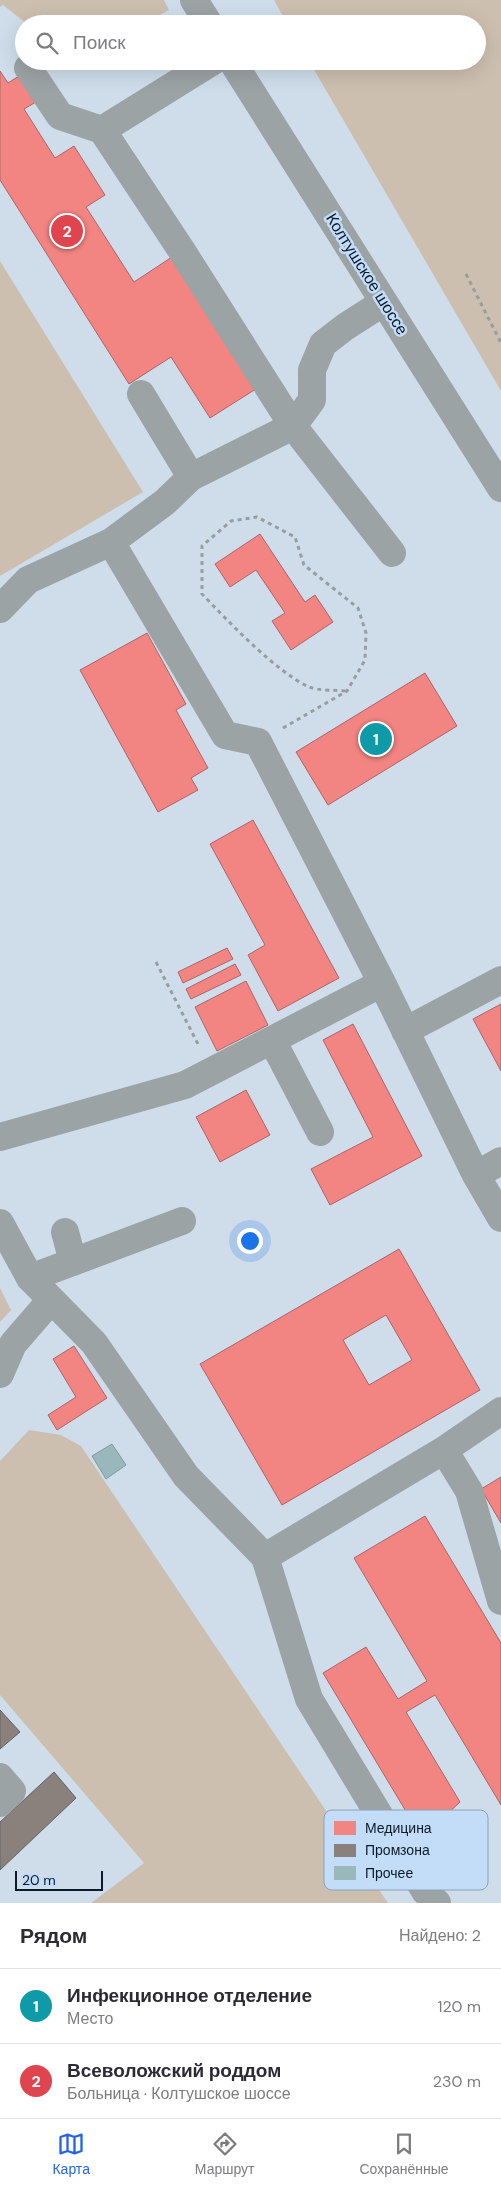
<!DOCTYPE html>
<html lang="ru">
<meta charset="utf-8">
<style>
body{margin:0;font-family:"DM Sans",sans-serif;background:#f2f2f3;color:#2b2b33}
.scale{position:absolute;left:15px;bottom:12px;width:88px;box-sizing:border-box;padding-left:5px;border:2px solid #0b1b2b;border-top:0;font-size:14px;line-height:18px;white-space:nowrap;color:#0b1b2b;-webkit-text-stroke:4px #c3dcf7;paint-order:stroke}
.you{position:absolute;left:249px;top:1240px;width:18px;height:18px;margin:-12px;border:4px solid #fff;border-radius:50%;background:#1a73e8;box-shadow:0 0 0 8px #1a73e833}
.badge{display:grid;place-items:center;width:32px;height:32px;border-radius:50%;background:#2563eb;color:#fff;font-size:16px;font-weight:700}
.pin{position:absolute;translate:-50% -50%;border:2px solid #fff;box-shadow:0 1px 5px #0006}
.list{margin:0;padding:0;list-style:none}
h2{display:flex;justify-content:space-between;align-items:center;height:65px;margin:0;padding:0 20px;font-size:21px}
h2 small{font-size:16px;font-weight:400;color:#7c7c81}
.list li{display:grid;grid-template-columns:32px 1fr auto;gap:15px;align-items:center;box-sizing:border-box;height:75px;padding:0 20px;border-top:1px solid #e1e1e2}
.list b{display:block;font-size:19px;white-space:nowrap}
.list p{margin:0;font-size:16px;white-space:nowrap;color:#7c7c81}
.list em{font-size:16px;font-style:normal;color:#7c7c81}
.icon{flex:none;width:28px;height:28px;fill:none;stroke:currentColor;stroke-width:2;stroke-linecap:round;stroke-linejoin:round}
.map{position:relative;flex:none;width:501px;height:1903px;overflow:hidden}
.search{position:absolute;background:#fff;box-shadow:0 5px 20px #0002;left:15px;right:15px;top:15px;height:55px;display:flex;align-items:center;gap:12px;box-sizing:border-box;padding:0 18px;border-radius:28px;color:#7c7c81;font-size:19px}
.sheet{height:215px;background:#fff}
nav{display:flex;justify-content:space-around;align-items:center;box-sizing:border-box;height:70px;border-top:1px solid #e1e1e2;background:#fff;font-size:14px;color:#7c7c81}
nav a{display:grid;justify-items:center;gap:2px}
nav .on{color:#2563eb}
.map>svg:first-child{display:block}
.green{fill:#ccbfb0}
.health{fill:#f28482;stroke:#ad6468;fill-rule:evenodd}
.industry{fill:#8a817c;stroke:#646264}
.building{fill:#98b8bc;stroke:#84999f}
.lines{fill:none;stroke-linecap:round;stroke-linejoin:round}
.path{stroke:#979da0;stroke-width:3;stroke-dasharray:4 4;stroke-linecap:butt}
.minor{stroke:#9ca3a4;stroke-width:28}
.labels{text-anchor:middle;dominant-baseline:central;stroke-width:5;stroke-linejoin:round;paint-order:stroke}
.street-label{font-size:16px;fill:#0b1b2b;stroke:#c3dcf7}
.key{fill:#c3dcf7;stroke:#8ca2ba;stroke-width:1}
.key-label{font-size:14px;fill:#0b1b2b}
</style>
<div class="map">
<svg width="501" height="1903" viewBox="0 0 501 1903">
<rect width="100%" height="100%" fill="#cfddeb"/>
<path class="green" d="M 0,0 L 164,0 L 169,10 L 143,24 L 27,24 L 3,5 L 0,7 Z
M 274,0 L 501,0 L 501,391 L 309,61 L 477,61 L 477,24 L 287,24 Z
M 0,261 L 143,492 L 0,576 Z
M 0,1288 L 11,1310 L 0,1322 Z
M 29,1430 L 61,1435 L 81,1446 L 388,1903 L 91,1903 L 144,1863 L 0,1695 L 0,1461 Z"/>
<path class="health" d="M 0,71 L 8,83 L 19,76 L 36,102 L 24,109 L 55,158 L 74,146 L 105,195 L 86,207 L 134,282 L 175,255 L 259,387 L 210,418 L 171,357 L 129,384 L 0,180 Z
M 260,534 L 305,602 L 315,595 L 333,622 L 291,650 L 272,621 L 285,613 L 256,570 L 230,587 L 215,564 Z
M 147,633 L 186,704 L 176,710 L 208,768 L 191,778 L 198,790 L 158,812 L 80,670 Z
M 425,673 L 457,726 L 328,805 L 296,752 Z
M 253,820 L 339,978 L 278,1011 L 248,955 L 265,945 L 210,844 Z
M 227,948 L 233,959 L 183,983 L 178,972 Z
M 235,964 L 241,975 L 191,999 L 186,989 Z
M 246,981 L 268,1025 L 217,1051 L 195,1007 Z
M 501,1004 L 501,1071 L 473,1019 Z
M 353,1024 L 422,1156 L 330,1205 L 311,1169 L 373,1137 L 323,1040 Z
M 246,1090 L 270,1135 L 220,1162 L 196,1117 Z
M 399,1249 L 480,1390 L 282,1505 L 200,1364 ZM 386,1315 L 412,1360 L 369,1385 L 343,1340 Z
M 74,1346 L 107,1398 L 57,1430 L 48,1415 L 76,1397 L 53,1359 Z
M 501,1477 L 501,1523 L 481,1489 Z
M 425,1516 L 501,1643 L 501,1805 L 435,1695 L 406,1712 L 460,1802 L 422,1838 L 323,1673 L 366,1647 L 398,1699 L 427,1681 L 354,1558 Z"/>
<path class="industry" d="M 0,1710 L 20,1732 L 0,1749 Z
M 54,1772 L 76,1798 L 0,1870 L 0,1822 Z"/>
<path class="building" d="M 112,1444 L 126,1465 L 106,1479 L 92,1456 Z"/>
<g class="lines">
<path class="path" d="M 466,274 L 501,343
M 283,728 L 347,691 L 365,660 L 366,633 L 358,608 L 304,565 L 295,537 L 257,517 L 231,521 L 202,546 L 202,594 C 229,622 275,671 309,687 C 319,691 336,690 347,691
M 156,962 L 199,1046"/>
<path class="minor" d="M 194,0 L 209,24
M 213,61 L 102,130 L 182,251 L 293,426 L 392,553
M 232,61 L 501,488
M 28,68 L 60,116 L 102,130
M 384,302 L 345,327 L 323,344 L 312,370 L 312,400 L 293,426 L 191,477 L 165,502 L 111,542 L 225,735 L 258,742 L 382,983 L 476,1175 L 501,1218
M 141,394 L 191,477
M 0,609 L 28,580 L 111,542
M 405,1031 L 501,980
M 272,1040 L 320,1132
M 0,1137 L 185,1085 L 382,983
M 476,1175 L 501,1161
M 0,1223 L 30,1278 L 94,1343 L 186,1476 L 265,1557 L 309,1699 L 425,1891 L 437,1903
M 65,1232 L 73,1262
M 30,1278 L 182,1221
M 0,1374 L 13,1344 L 51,1300
M 501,1411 L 444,1450 L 469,1491 L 501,1601
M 265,1557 L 444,1450
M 0,1777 L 12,1791 L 0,1803"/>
</g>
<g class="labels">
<g class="street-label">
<text transform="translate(367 274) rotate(58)">Колтушское шоссе</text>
</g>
</g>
<rect x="324" y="1810" width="164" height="80" rx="8" class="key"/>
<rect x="334" y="1821" width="22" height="14" fill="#f28482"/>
<rect x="334" y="1844" width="22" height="13" fill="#8a817c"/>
<rect x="334" y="1866" width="22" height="14" fill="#98b8bc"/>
<g class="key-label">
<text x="365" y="1833">Медицина</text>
<text x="365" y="1855">Промзона</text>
<text x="365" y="1878">Прочее</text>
</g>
</svg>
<div class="scale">20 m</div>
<div class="you"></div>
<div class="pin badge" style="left:376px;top:739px;background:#0f9aa8">1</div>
<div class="pin badge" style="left:67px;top:231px;background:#e0444e">2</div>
<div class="search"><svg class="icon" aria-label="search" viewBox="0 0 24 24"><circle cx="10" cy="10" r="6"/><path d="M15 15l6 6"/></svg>Поиск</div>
</div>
<section class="sheet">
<h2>Рядом<small>Найдено: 2</small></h2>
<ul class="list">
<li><span class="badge" style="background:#0f9aa8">1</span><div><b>Инфекционное отделение</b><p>Место</p></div><em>120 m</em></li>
<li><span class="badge" style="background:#e0444e">2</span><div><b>Всеволожский роддом</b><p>Больница · Колтушское шоссе</p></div><em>230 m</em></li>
</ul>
</section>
<nav>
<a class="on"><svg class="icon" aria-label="map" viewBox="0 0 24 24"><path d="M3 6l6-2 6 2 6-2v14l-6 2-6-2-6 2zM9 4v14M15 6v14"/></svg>Карта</a>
<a><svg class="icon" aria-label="directions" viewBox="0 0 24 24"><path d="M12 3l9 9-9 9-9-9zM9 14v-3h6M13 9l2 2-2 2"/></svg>Маршрут</a>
<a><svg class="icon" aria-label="saved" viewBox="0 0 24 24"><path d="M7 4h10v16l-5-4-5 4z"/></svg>Сохранённые</a>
</nav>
